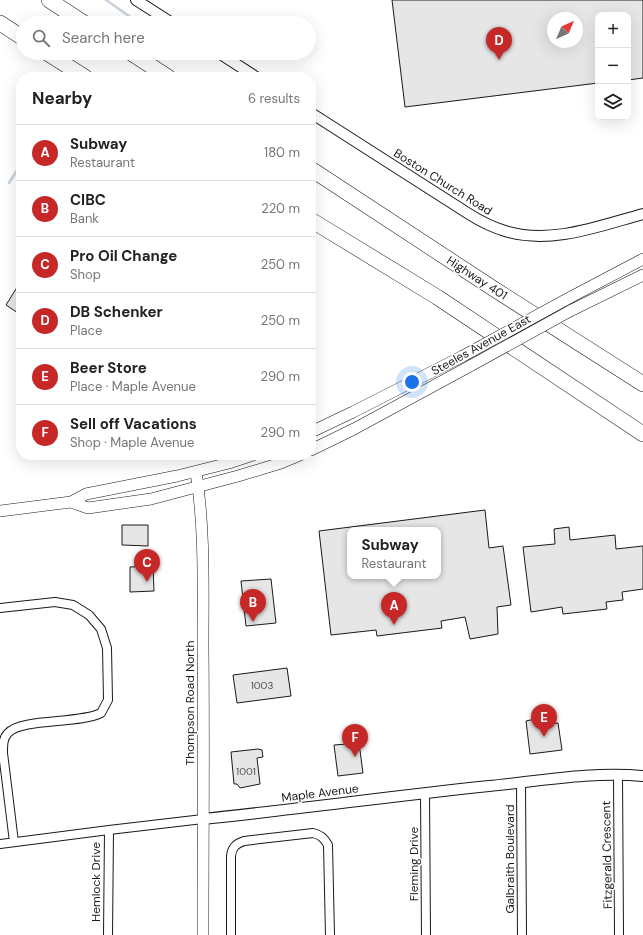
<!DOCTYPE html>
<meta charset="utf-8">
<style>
body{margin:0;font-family:"DM Sans",sans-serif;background:#f2f2f2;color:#222}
.controls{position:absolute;right:12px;top:12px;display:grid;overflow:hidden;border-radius:8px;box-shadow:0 4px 16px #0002}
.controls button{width:36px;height:36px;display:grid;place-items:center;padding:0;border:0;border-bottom:1px solid #e0e0e0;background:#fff;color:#222;font:20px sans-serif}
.compass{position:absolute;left:547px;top:12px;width:36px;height:36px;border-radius:50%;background:#fff;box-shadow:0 4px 16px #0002;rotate:44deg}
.you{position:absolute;left:412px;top:382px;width:14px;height:14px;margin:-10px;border:3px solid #fff;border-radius:50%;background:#1a73e8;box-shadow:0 0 0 6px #1a73e833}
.badge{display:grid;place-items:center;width:26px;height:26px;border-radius:50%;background:#c62828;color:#fff;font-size:13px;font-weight:700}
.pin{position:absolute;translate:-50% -33px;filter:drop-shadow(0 1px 2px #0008)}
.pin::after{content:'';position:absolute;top:21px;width:14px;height:12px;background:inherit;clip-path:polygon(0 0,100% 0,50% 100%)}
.popup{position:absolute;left:347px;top:527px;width:94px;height:52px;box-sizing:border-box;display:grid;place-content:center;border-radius:8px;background:#fff;filter:drop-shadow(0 1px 3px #0005);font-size:13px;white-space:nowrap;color:#767676}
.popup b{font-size:15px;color:#222}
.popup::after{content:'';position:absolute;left:50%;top:100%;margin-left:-8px;border:8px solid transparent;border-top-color:#fff}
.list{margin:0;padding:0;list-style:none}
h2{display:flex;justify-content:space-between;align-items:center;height:52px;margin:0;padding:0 16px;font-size:17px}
h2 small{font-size:13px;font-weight:400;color:#767676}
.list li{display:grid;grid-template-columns:26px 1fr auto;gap:12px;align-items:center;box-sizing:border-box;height:56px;padding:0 16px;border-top:1px solid #e0e0e0}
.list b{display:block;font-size:15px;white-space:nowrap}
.list p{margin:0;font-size:13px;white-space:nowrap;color:#767676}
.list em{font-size:13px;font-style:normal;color:#767676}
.icon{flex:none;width:22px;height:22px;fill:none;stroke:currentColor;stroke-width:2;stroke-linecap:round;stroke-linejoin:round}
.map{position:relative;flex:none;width:643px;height:935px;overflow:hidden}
.search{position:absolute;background:#fff;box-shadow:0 4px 16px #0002;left:16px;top:16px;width:300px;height:44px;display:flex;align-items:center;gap:10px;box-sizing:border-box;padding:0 14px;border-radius:22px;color:#767676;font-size:15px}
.panel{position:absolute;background:#fff;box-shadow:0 4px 16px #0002;left:16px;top:72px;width:300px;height:388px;border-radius:16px}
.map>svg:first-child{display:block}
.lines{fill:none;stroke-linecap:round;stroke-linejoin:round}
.stream{stroke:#c6d2dc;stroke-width:2.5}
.building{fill:#e6e6e6;stroke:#1a1a1a;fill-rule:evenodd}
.minor-casing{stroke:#1a1a1a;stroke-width:10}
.tertiary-casing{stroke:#1a1a1a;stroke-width:12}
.secondary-casing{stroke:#1a1a1a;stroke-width:12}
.motorway-casing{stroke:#1a1a1a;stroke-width:16}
.minor{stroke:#fff;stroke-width:8}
.tertiary{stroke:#fff;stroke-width:10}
.secondary{stroke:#fff;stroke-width:11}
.motorway{stroke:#fff;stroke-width:15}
.secondary-bridge-casing{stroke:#1a1a1a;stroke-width:12;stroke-linecap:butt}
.secondary-bridge{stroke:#fff;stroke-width:11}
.labels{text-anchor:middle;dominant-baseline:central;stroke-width:3;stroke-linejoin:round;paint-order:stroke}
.number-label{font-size:10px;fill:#4d4d4d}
.street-label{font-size:12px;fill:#1a1a1a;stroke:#fff}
</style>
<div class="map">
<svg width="643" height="935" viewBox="0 0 643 935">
<rect width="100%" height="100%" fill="#fff"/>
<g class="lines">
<path class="stream" d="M 106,0 L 139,23
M 9,183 L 21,164"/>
</g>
<path class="building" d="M 392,0 L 643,0 L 643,78 L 628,80 L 628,15 L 598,15 L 598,83 L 405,107 ZM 553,18 L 577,18 L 577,42 L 553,42 Z
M 21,281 L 21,315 L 6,305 Z
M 485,510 L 489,548 L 503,546 L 511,605 L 497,607 L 498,634 L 470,639 L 465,617 L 441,621 L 442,628 L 377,636 L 376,630 L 331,635 L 319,531 ZM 350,530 L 438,530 L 438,576 L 350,576 Z
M 122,525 L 148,525 L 148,546 L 122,545 Z
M 569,527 L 570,540 L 615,535 L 616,549 L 643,546 L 643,589 L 622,592 L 623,600 L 606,602 L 607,609 L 563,614 L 562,607 L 531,612 L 523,547 L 555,544 L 554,529 Z
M 153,566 L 154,591 L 130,592 L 130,567 Z
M 271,579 L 276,623 L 246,626 L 241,581 Z
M 287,668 L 291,696 L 237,703 L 233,675 Z
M 535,719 L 540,725 L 558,723 L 562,750 L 530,754 L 526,721 Z
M 359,743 L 363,773 L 338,776 L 334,745 Z
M 258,749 L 262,750 L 263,757 L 257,758 L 260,784 L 240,788 L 237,784 L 234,784 L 231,752 Z"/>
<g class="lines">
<g class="minor-casing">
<path id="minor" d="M 0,608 L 55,602 L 73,605 L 89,615 L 101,629 L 107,648 L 108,700 L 101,713 C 80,724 21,718 8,733 C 3,738 3,745 3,753 L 14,842
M 618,775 L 619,935
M 521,782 L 522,935
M 425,793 L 426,935
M 0,844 L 109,830 L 203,819
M 108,935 L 109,830
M 231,935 L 231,856 C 232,848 235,844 244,841 L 313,833 C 321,835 324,838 328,845 L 330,935"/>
</g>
<g class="tertiary-casing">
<path id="tertiary" d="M 136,0 L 172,23
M 219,53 L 256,77
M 311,113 L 469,214 C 480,221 492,227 505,231 C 551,245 599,226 643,214
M 203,819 C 299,809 394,796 489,786 C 540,781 592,771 643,776"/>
</g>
<g class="secondary-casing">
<path id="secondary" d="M 569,298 L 643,259
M 570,311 L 643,275
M 311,432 L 353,412 L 463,356
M 311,450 L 354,429 L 472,365
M 196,472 C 205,530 203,589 203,647 C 204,743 203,839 203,935
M 71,502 L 88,508 L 151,499 L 238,476 L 281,463 L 300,455
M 0,511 L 71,502 L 86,494 L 177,476 L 229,463 L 253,455"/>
</g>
<g class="motorway-casing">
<path id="motorway" d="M 49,0 L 84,23
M 0,23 L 23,38
M 47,53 L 85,77
M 131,53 L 168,77
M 311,169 L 494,289 L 643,384
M 311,220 L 437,297 L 643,434"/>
</g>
<use href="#minor" class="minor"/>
<use href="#tertiary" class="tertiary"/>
<use href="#secondary" class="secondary"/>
<use href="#motorway" class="motorway"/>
<g class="secondary-bridge-casing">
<path id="secondary-bridge" d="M 463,356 L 569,298
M 472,365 L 570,311"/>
</g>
<use href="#secondary-bridge" class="secondary-bridge"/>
</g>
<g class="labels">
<g class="number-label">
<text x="262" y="685">1003</text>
<text x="246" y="771">1001</text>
</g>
<g class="street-label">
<text transform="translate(443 182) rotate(32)">Boston Church Road</text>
<text transform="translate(477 278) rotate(33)">Highway 401</text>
<text transform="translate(481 345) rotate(-29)">Steeles Avenue East</text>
<text transform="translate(190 703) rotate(-90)">Thompson Road North</text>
<text transform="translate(320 793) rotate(-7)">Maple Avenue</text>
<text transform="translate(607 855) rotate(-91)">Fitzgerald Crescent</text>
<text transform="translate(510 859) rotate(-90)">Galbraith Boulevard</text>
<text transform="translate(414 864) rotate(-90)">Fleming Drive</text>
<text transform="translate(96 882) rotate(-90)">Hemlock Drive</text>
</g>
</g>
</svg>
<div class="controls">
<button>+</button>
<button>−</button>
<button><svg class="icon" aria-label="layers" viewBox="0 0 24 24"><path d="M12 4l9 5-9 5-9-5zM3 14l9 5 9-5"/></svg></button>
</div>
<svg class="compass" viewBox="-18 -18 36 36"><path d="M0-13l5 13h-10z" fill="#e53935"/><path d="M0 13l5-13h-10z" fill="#767676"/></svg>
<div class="you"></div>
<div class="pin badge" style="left:394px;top:625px">A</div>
<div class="popup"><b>Subway</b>Restaurant</div>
<div class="pin badge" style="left:253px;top:622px">B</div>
<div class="pin badge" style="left:147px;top:582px">C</div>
<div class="pin badge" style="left:499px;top:60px">D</div>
<div class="pin badge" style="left:544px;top:737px">E</div>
<div class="pin badge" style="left:355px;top:757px">F</div>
<div class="search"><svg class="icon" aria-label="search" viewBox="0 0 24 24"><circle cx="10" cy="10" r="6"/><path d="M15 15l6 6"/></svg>Search here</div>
<section class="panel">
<h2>Nearby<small>6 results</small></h2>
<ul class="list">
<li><span class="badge">A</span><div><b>Subway</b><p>Restaurant</p></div><em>180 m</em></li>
<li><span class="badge">B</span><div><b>CIBC</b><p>Bank</p></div><em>220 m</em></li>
<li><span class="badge">C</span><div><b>Pro Oil Change</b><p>Shop</p></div><em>250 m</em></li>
<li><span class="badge">D</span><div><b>DB Schenker</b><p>Place</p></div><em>250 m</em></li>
<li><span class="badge">E</span><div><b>Beer Store</b><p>Place · Maple Avenue</p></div><em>290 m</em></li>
<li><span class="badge">F</span><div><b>Sell off Vacations</b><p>Shop · Maple Avenue</p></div><em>290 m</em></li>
</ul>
</section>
</div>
